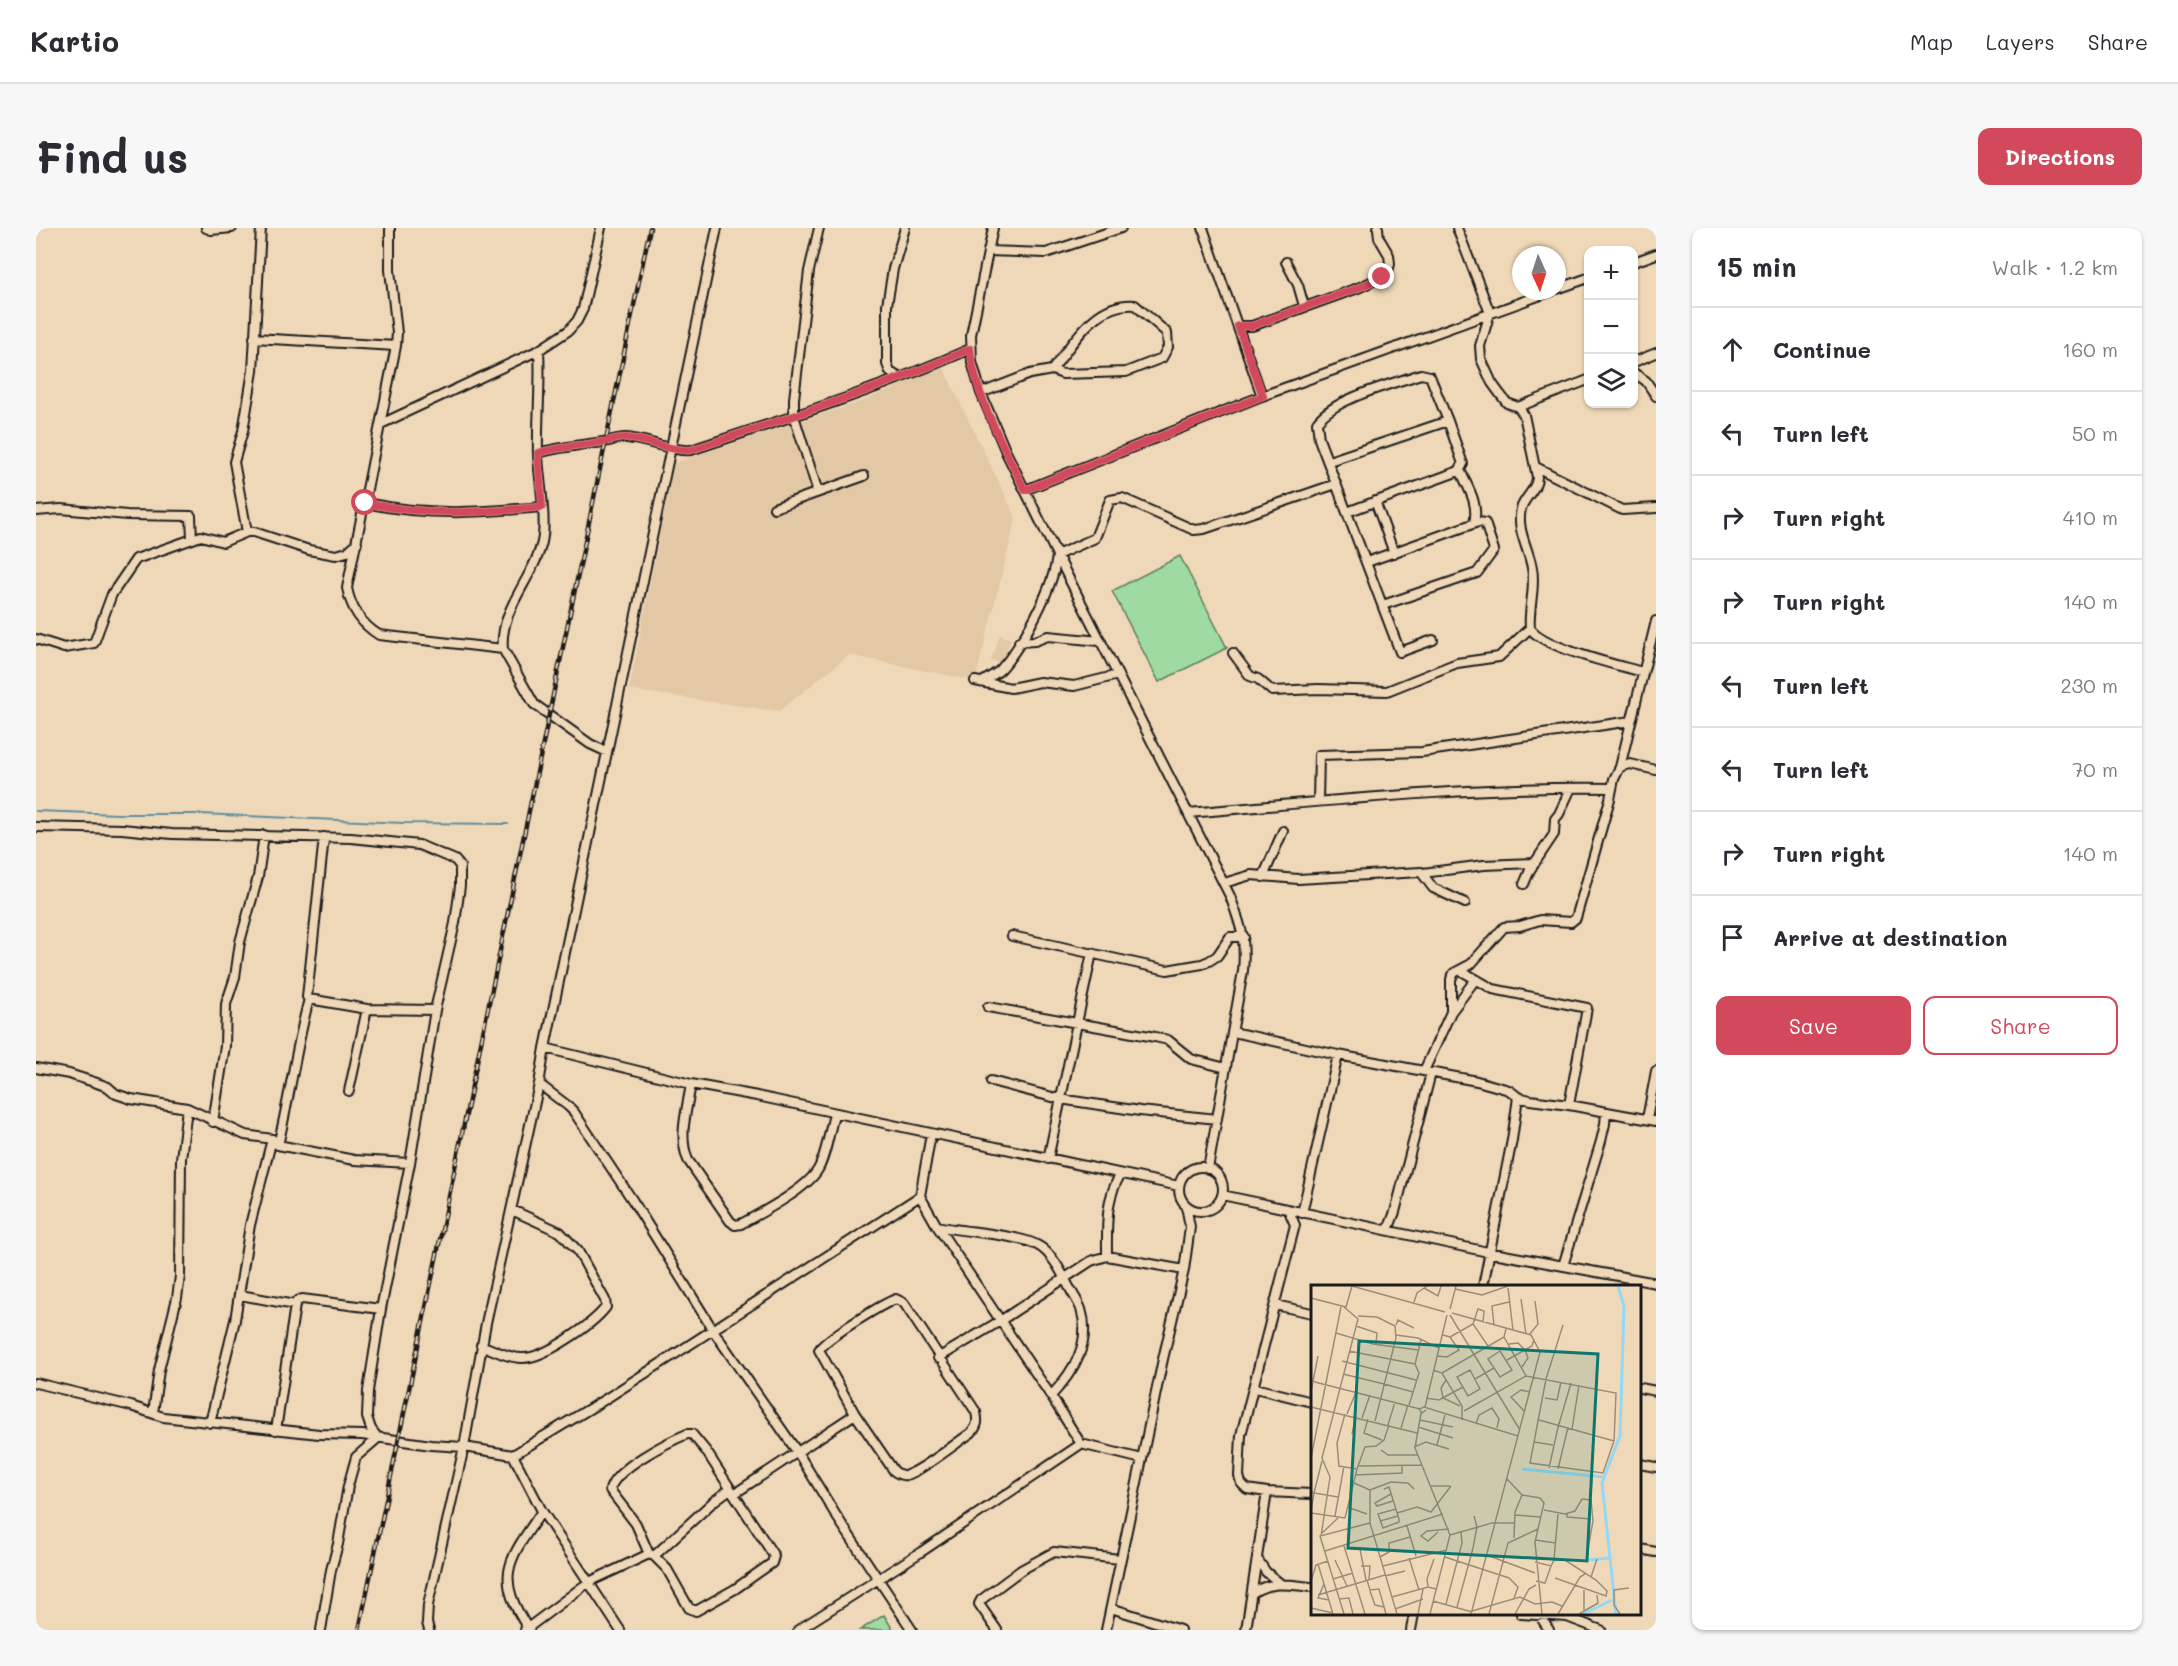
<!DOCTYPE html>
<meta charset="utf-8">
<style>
body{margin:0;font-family:Mali,sans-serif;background:#f7f7f7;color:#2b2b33}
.controls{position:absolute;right:18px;top:18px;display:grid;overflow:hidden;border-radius:12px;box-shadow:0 2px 4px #0004}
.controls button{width:54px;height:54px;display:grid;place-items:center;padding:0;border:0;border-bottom:2px solid #e1e1e2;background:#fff;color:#2b2b33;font:30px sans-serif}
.compass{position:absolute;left:1476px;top:18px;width:54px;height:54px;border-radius:50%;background:#fff;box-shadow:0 2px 4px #0004;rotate:177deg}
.stop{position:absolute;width:18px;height:18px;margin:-14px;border:4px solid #d1495b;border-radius:50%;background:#fff}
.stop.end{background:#d1495b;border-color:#fff;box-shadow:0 2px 6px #0008}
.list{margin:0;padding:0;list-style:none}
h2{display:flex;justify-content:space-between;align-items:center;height:78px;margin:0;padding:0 24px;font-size:26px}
h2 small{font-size:20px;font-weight:400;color:#7c7c81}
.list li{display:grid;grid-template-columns:39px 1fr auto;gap:18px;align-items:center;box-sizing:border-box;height:84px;padding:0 24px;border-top:2px solid #e1e1e2}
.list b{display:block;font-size:22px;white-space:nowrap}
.list em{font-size:20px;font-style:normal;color:#7c7c81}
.actions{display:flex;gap:12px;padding:18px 24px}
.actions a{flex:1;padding:14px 0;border:2px solid #d1495b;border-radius:12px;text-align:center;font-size:21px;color:#d1495b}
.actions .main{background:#d1495b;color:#fff}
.icon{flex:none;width:33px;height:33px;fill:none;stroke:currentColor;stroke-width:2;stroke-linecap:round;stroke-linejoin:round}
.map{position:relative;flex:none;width:1620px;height:1402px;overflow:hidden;border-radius:12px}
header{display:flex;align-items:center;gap:36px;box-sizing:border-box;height:84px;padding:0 30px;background:#fff;border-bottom:2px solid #e1e1e2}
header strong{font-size:28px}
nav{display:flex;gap:33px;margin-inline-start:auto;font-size:21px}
.intro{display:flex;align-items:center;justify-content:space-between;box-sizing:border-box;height:144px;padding:0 36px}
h1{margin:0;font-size:42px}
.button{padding:15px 27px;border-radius:12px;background:#d1495b;color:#fff;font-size:21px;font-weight:700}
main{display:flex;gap:36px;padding:0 36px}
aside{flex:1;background:#fff;border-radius:12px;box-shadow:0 2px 4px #0004}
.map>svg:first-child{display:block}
.built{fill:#e2c8a5}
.green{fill:#9fdaa1;stroke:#5e7b5e;stroke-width:1.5}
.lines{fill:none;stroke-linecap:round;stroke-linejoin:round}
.stream{stroke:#638d9e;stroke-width:2}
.minor-casing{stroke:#1c1c1c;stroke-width:12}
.minor{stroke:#efd8b8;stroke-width:8}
.rail-casing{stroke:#1c1c1c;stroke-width:4.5}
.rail{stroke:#efd8b8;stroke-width:2;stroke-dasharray:7;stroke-linecap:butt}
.route{stroke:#d1495b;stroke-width:8}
.inset-river{fill:none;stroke:#93d8f5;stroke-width:3}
.inset-road{fill:none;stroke:#9b8d7a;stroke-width:1.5}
.view{fill:#0f766e;fill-opacity:0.15;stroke:#0f766e;stroke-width:3}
.inset-edge{fill:none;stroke:#1c1c1c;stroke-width:3}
</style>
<header>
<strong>Kartio</strong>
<nav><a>Map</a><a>Layers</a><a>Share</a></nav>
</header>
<div class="intro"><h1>Find us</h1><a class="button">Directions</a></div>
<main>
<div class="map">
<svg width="1620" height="1402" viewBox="0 0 1620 1402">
<rect width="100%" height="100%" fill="#efd8b8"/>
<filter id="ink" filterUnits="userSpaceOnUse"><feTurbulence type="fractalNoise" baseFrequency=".0167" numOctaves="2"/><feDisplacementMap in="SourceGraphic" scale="12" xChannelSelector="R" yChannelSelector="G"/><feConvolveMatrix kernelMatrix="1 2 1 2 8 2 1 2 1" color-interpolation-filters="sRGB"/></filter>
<g filter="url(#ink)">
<path class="built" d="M 907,139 L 980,290 L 939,453 L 813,427 L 743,483 L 593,462 L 638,235 L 827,173 Z
M 964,407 L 975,411 L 966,436 L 955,432 Z"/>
<path class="green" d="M 1144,328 L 1191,420 L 1123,454 L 1076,363 Z
M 848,1387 L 857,1402 L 824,1402 Z"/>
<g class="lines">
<path class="stream" d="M 0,583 L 83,586 L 165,586 L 368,595 L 472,596"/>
<g class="minor-casing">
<path id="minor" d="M 170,0 L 175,2 L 196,0
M 354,0 L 354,42 L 361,105 L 360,118 L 311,360 C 315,381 325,396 343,407 L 467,421
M 957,0 L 935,107 L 936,134 L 945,165 L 970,224 L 1021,327 L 1194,668 C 1205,698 1210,710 1207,743 L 1172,941
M 1167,0 L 1226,168
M 1421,0 L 1454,85 L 1444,118 L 1445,131 L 1456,155 L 1464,166 L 1471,175 L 1482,179 L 1552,152
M 952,23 L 1010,25 L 1085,0
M 1250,34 L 1262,57 L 1268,78
M 1598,34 L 1620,26
M 1521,61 L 1552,50
M 1202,98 L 1216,98 L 1322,60 L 1346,49 L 1352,43 L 1354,36 L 1353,27 L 1343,10 L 1342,0
M 218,110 L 360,118
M 503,122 C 505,157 501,192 502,227 C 503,253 511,290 506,314 C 498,350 463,381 467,421 L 498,476 L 554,516 L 571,524
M 1598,134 L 1620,125
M 1598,145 L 1610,153 L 1620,168
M 864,150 L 854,144 L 851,136 L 851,77 L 857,41 L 869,0
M 945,165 L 994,146 L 1016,142 L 1027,146 L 1090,144 L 1126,130 L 1132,119 L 1131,105 L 1099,77 C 1059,74 1038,114 1016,142
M 1482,179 L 1488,187 L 1501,249 C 1501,262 1488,269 1485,281 C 1480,302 1493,321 1496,340 C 1500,359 1492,381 1494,400 C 1507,420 1582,437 1606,444
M 345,196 L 503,122 L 532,103 L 541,93 L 547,81 L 565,0
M 502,225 C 524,219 545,217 568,214 C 575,213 583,209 591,210 C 611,212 639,224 655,222 C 749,191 844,161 934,121
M 1293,233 L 1412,193
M 1500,239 L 1586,282 L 1620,280
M 1424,242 C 1432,260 1443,275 1438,295
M 989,262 L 1226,168 L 1516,63
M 782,264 L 758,188 L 758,171 L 773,43 L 783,0
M 1339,273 L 1358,325
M 329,275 C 393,288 441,285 505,279
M 738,280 L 828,248
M 0,283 L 25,281 L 91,287 L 155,288 L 156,311
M 1311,284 L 1423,243 L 1427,236 L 1412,193 L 1394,148 L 1385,146 C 1356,156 1299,170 1281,194 L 1283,211 L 1364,424 L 1397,412
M 211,304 L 198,234 L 207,203 L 217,143 L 225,0
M 1331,334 L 1442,294 L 1449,295 L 1458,322 L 1441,345 L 1347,377
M 0,411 L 28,420 L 58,415 L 76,366 L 100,331 L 165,308 L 187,314 L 211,304 L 218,304 L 273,322 L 300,327 L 311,324 L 321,315
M 983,414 L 999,413 L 1012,408 L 1064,413
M 1197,425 L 1214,448 L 1222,451 L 1236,463 L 1282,461 L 1351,463 L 1421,435 L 1463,429 L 1494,400
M 939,453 L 975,460 L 1004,454 L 1038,458 L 1082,447
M 946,454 C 952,450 960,446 965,441 C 987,416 1018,360 1021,327 L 1059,310 L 1074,272 L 1086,270 L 1158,302 L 1168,301 L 1300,256
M 1584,539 L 1620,393
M 1282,573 L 1283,527 L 1386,524 L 1595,493
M 1152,585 C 1293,573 1434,558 1576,560
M 0,599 L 86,601 L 136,606 L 315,610 L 383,617 L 419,632 L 424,638 L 424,658 L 419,695 L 399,782 L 374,935 L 345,1081 L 332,1163 L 331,1189 L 335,1201 L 342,1210 L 320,1229 L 312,1258 L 302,1316 L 295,1342 L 285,1402
M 1387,645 L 1448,637 L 1499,635
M 1227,649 L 1247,603
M 1188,655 L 1215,647 L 1262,651 L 1385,644 L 1397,660 L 1429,675
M 1488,656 L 1494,642 L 1518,606 L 1519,591 L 1523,586 L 1535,560
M 976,708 L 1131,742 L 1166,736 L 1173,733 L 1181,728 L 1194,709 L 1208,709
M 1424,742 L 1457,761 L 1551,780 L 1533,877
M 273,771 L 331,781 L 399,782
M 952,779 L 1119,809 L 1132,812 L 1155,831 L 1190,840
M 1415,784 L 1439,752
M 1197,804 L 1302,827 L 1441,853 L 1473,862 L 1482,869 L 1494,872 L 1533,877 L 1620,893
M 509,820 L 655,856 L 721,868 L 1143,958
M 0,840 L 33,846 L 61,855 L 72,859 L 80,866 L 95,871 L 151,880 L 209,907 L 236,911 L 242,917 L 318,932 L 374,935
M 1388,843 L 1415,784 L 1415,751 L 1418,745 L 1435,736 L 1468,699 L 1484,698 L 1504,692 L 1535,694 L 1540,690 L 1574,571 L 1578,551 L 1584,539 L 1594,536 L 1620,542
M 955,853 L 1024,871 L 1104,883 L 1181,891
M 503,856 L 532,878 L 538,884 L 597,973 L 677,1102 L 762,1225 L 801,1289 L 876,1402
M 655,856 C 651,882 642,908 652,932 L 694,993 L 699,997 L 705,996 C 725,985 769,962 781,943 C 789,932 794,901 798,886
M 313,863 L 331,781
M 1611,891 L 1620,843
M 177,894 L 189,818 L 190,776 L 199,749 L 204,714 L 222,649 L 228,607
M 895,906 L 884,968 L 901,998 L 1015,1168 L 1045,1216 L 1106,1231
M 242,917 C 254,868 260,819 273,771 L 271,769 L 288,609
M 1012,931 L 1056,725
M1143 961a22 22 0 1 1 44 0a22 22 0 1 1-44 0Z
M 1186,967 L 1452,1024 L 1620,1055
M 1253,983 L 1259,997 L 1205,1207 L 1203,1248 L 1205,1255 L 1211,1261 L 1231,1264 L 1276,1266
M 1266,985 L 1302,827
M 901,998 C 927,1004 980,1006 1001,1017 C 1015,1024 1025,1043 1032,1057 C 1036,1065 1042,1073 1045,1081 C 1056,1116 1037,1144 1015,1168
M 1352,1002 L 1359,984 L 1395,845
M 1071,1028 C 1071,1000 1069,970 1085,946
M 1527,1038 L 1565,913 L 1569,896 L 1570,884
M 1447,1058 L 1476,912 L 1482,869
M 204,1067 L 259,1077
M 860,1071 L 868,1075 L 940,1184 C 942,1193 942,1198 935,1205 C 920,1215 887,1242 871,1247 C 866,1248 862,1246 858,1243 L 819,1186 L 783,1122 C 787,1112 848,1075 860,1071 Z
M 1239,1077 L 1276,1085
M 445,1117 C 458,1122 472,1130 486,1130 C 508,1131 557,1096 570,1079 L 569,1072 L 542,1023 L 524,1004 L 476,982
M 902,1130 L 964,1093 L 1055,1033 L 1071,1028 L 1148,1042
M 0,1155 L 95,1178 L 127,1189 L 283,1206 L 326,1207 L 395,1217 L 428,1219 L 477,1227 L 568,1172 L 884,968
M 1219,1160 L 1276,1174
M 1604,1160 L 1620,1163
M 117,1185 L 123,1142 L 141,1070 L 144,1048 L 145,931 L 151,880
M 174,1195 L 199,1092 L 214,997 L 236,911
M 240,1202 L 259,1077 L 261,1073 L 266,1071 L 345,1081
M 651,1206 L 656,1206 L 670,1223 L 738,1328 L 736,1335 L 699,1361 L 660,1383 L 653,1380 L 631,1341 L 618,1328 L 613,1326 L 600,1296 L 574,1262 C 578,1241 632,1214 651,1206 Z
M 477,1227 L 506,1283 L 584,1402
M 1604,1236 L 1620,1239
M 698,1266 L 819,1186
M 1604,1321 L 1620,1324
M 618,1328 L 678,1273 L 694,1261
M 1222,1332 L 1230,1344 L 1245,1356
M 1216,1365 C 1237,1352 1254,1357 1276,1359
M 1075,1380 L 1144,1402
M 1485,1386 L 1531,1389 L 1565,1402
M 1504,1388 L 1513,1402
M 393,1402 L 391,1395 L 392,1377 L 428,1219 L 450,1095 L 503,856 L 509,820 L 681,0
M 489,1402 L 553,1354 L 613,1326
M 493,1402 C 457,1347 473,1332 506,1283
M 762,1402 L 885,1324 L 1045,1216
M 961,1402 L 943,1376 L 945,1372 L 985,1342 L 1018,1324 L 1084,1331
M 1070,1402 L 1127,1131 L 1148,1042 L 1154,999 L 1151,983 L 1148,975
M 1210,1402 L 1231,1264
M 1375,1402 L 1378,1386"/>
</g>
<use href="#minor" class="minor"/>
<g class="rail-casing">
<path id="rail" d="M 323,1402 L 614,0"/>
</g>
<use href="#rail" class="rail"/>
</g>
</g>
<g class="lines" filter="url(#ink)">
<path class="route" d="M 329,275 C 393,288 441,285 506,279 L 502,225 C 524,219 545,217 568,214 C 575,213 583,209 591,210 C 611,212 639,224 655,222 C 749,191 844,161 934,121 C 939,169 968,219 989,262 L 1227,168 L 1202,98 L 1216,98 L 1322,60 L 1346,49"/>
</g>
<g transform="translate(1275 1057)">
<rect width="330" height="330" fill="#efd8b8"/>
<path class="inset-river" d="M 211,184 L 294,192M 278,275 L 298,273M 272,329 L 301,315M 305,329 L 291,198 L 309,151 L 313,21 L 307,1"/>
<path class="inset-road" d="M 41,1 L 134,27M 113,3 L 127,11 L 130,1M 197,3 L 202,45M 144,4 L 171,10 L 197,1M 0,13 L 35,22 L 41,1M 210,14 L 215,49M 103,17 L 106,8 L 116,1M 139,24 L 145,1M 141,28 L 220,50 L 229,67 L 160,329M 139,30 L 209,145M 47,31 L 66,32 L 84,41 L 85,53 L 64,136M 172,37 L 173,26 L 167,24 L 162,39 L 177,61M 85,40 L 87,35 L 103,43M 183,40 L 181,21 L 198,17M 252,40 L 235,94 L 219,178 L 292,188 L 303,156M 45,41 L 66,48 L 65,59M 195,44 L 193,52 L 215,91M 25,48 L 62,59 L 107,65M 85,50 L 107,53 L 128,63M 218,50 L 227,39 L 224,16M 139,52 L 162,39M 198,59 L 207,58 L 214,65 L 217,73 L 211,82M 38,66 L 104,79M 189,66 L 201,85 L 189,92 L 177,74 ZM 126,71 L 136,72 L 148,65 L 139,52 L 132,50M 196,75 L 221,61 L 223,54M 31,76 L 105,95M 122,85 L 131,88 L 151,121 L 151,135M 159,85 L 169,104 L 157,111 L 146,92 ZM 131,88 L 193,52M 32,89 L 73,99M 164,94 L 183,83M 135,95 L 130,103 L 132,113 L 149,121M 0,96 L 109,124M 73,99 L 102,107M 0,106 L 7,71M 115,113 L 128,115 L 152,102M 234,113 L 246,115 L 250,97M 98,120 L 108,88 L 104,79 L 110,55M 0,122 L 106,148M 114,122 L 136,30M 115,125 L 111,128 L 108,124 L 113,122 L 207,151M 153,126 L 215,91 L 305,108 L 303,156 L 228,135M 214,127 L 200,112 L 210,105 L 219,107M 110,128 L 104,163 L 139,250 L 119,329M 34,129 L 26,158 L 28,181 L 46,184 L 54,162 L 65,161 L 73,155 L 78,140M 36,129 L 45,107M 51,133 L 59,110M 57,134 L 53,148 L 71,155M 109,135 L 142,142M 165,139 L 168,130 L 181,123 L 188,134 L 186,143M 248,139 L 260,98M 77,140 L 84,117M 107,142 L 142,153M 90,143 L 97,120M 261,144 L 268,100M 41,149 L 45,131M 223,157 L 242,160M 126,160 L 134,130M 103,162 L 115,157 L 138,164M 70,165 L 77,170 L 106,170M 0,173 L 30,22M 11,176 L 3,208 L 27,212M 48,181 L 111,180M 238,183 L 248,138M 247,184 L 257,142M 44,190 L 91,188 L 91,181M 196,194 L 211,210 L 204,227 L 203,253M 43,198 L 59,205 L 59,238M 120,201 L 139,201M 73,204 L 78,202 L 88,234 L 88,237 L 72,243 L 67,229 L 85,224M 59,205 L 80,197 L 97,198 L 103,204M 0,207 L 3,208 L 0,226M 80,209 L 64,218 L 66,221 L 82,216M 211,210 L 229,213 L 233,218 L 224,257 L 231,329M 36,222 L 56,229M 233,225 L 254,229 L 264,226 L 271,214 L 280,215 L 282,236 L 277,264M 0,228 L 34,233 L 46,184M 86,228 L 106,222 L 120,227 L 140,201M 256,228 L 256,232 L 280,234M 204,230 L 230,232M 24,231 L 33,181M 69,236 L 87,231M 96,241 L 105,271M 127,247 L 117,256 L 110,251 L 116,246 L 138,244M 11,248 L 27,233M 139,250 L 181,238 L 204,238M 10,251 L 19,192 L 11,173 L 47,34 L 33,22M 224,255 L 245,258M 33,261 L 54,329M 49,264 L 55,295M 14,266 L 132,229M 176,270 L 224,288M 69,272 L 78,267 L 78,258 L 99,252M 134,272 L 198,293 L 207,302 L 203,313M 98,273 L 108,305M 24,275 L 36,301M 243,275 L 247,229M 224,277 L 240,281 L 243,275 L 254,275 L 285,295 L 296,306 L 295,311 L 244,293M 7,279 L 22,329M 50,281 L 59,281 L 58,294M 72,281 L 136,265M 74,291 L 94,286M 280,292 L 286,274M 22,294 L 42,288M 56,295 L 59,305 L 68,304 L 75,329M 0,296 L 5,280 L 17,276M 225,296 L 234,298 L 240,281M 13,299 L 7,313 L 18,315M 117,302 L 116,294 L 123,274M 273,305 L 273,327M 59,306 L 64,320 L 73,322M 7,310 L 74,290M 81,312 L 117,302 L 125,304M 28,314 L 38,313 L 42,329M 122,316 L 161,327M 135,319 L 151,258 L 150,247M 146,322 L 162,263 L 166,242 L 163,231M 0,323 L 22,328M 84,324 L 112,314M 161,326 L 209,312 L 224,319 L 241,317 L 251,321M 33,329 L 9,251 L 59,238 L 86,329M 107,329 L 112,304M 178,329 L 197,258 L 227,244M 204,329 L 218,304 L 225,300M 247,329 L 269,292 L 274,289M 268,329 L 287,318 L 286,310M 309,329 L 303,320 L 303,305 L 318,303"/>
<path class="view" d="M 48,56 L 287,69 L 276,276 L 37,263 Z"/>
<rect width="330" height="330" class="inset-edge"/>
</g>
</svg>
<div class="controls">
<button>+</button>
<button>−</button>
<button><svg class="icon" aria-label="layers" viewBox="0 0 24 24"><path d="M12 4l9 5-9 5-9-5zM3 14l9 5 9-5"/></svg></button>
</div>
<svg class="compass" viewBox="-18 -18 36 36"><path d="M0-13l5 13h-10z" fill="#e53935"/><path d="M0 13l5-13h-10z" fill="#7c7c81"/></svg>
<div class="stop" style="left:329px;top:275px"></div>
<div class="stop end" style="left:1346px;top:49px"></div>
</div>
<aside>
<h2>15 min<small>Walk · 1.2 km</small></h2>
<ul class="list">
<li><svg class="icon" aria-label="ahead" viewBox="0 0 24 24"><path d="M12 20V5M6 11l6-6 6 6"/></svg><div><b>Continue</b></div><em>160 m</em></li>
<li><svg class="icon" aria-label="left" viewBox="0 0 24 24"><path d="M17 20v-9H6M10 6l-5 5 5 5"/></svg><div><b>Turn left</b></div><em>50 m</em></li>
<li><svg class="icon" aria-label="right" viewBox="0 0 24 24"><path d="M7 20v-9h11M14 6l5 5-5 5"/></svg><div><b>Turn right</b></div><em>410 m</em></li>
<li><svg class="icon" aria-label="right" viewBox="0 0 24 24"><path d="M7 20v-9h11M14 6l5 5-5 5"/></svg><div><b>Turn right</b></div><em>140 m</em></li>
<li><svg class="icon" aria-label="left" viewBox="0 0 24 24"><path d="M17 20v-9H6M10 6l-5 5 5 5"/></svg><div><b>Turn left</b></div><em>230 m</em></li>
<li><svg class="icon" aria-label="left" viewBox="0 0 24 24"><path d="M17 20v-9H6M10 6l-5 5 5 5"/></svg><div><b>Turn left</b></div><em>70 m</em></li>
<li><svg class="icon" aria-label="right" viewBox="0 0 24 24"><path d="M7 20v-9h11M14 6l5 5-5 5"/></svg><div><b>Turn right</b></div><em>140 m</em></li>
<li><svg class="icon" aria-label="arrive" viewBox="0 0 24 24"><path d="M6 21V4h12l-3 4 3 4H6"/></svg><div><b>Arrive at destination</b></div></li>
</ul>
<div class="actions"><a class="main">Save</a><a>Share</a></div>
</aside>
</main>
